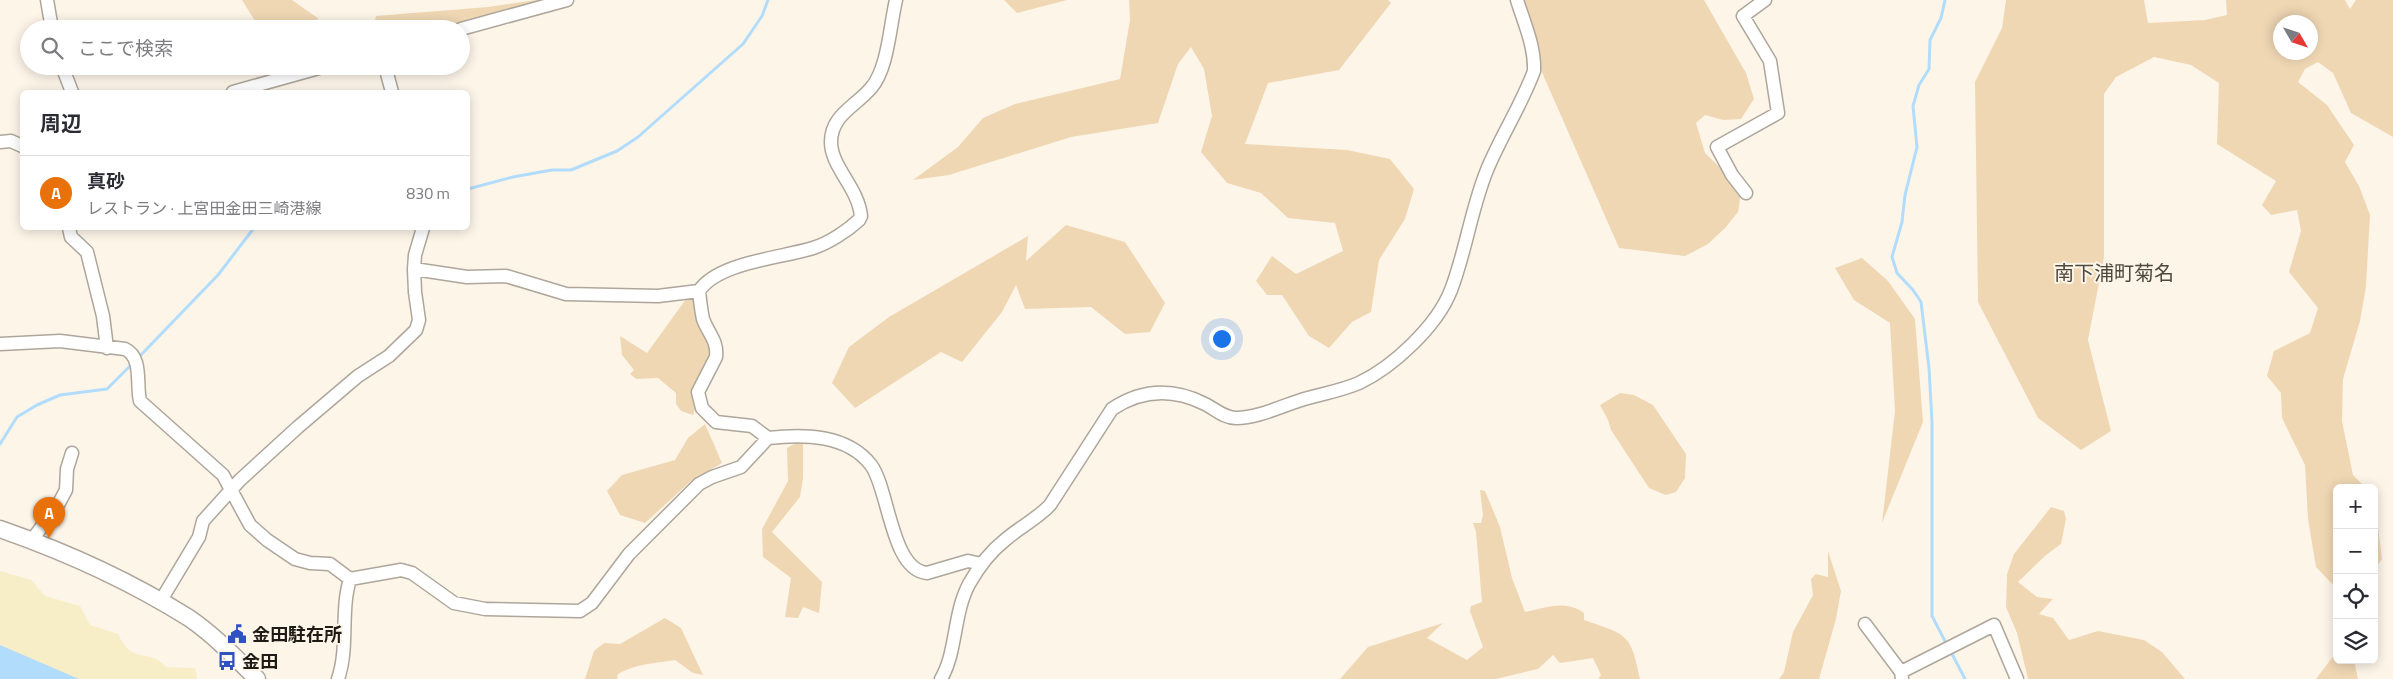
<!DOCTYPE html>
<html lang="ja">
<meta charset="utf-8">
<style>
body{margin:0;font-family:"Titillium Web","Noto Sans JP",sans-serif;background:#f7f7f7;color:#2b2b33}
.controls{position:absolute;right:15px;bottom:15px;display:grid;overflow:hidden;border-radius:8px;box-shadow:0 2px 12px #0003}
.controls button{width:45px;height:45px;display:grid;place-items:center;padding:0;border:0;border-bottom:1px solid #e1e1e2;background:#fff;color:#2b2b33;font:25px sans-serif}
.compass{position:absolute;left:2273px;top:15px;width:45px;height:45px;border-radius:50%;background:#fff;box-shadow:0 2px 12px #0003;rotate:129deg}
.you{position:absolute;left:1221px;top:338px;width:18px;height:18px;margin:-12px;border:4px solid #fff;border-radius:50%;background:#1a73e8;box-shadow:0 0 0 8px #1a73e833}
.badge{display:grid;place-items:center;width:32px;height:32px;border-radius:50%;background:#1a73e8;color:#fff;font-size:16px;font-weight:700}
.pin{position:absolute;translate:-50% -41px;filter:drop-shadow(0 1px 2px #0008)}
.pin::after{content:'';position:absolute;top:26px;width:18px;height:15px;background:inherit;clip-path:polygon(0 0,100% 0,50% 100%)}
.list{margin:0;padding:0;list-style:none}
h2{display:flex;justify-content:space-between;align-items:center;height:65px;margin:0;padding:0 20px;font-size:21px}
h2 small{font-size:16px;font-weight:400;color:#7c7c81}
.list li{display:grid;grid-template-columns:32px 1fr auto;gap:15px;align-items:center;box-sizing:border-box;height:75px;padding:0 20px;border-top:1px solid #e1e1e2}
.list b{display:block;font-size:19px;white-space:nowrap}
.list p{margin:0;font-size:16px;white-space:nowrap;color:#7c7c81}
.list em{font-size:16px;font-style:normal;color:#7c7c81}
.icon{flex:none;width:28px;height:28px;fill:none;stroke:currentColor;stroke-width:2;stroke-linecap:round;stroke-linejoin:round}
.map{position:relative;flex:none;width:2393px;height:679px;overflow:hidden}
.search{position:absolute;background:#fff;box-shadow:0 2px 12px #0003;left:20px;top:20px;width:450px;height:55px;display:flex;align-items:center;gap:12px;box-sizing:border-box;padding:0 18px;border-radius:28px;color:#7c7c81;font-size:19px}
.panel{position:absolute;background:#fff;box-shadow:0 2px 12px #0003;left:20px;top:90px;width:450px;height:140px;border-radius:8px}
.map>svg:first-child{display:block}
.green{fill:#efd7b4;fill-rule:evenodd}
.sand{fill:#f7edc7}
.water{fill:#b2dcfc}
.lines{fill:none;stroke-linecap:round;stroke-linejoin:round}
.stream{stroke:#b2dcfc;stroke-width:3}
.minor-casing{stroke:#aea69b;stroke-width:15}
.major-casing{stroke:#aea69b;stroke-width:19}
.minor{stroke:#fff;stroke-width:12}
.major{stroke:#fff;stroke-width:16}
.labels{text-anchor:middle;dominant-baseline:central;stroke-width:4;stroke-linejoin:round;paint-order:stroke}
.poi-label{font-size:18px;font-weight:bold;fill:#1f1c17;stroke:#fef5e9;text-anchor:start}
.quarter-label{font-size:20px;fill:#4f483e;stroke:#fef5e9}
</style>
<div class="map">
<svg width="2393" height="679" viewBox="0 0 2393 679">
<rect width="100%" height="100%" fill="#fef5e9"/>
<path class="green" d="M 242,0 L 292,0 L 319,19 L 298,25 L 299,29 L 260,29 Z
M 536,0 L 552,0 L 447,29 L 373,29 L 376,16 L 488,7 Z
M 1004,0 L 1067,0 L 1017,13 Z
M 1129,0 L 1388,0 L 1391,3 L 1339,70 L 1268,83 L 1245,144 L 1347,150 L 1390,159 L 1414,189 L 1405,219 L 1379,260 L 1371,312 L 1352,322 L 1329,348 L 1309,336 L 1282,295 L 1267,295 L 1256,281 L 1272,256 L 1296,274 L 1343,251 L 1335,223 L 1288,218 L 1261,193 L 1227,183 L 1201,152 L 1212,116 L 1204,69 L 1191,47 L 1178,64 L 1158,123 L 1071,137 L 949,175 L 913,180 L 958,147 L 983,118 L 1015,104 L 1120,79 L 1130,20 Z
M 1523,0 L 1704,0 L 1746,73 L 1754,99 L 1741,119 L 1723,120 L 1705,115 L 1696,123 L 1705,153 L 1732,179 L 1741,193 L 1738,212 L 1725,228 L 1708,244 L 1685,256 L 1619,248 L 1541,70 Z
M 2006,0 L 2144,0 L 2148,23 L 2205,20 L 2227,15 L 2226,0 L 2345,0 L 2350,9 L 2356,0 L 2393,0 L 2393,137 L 2351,113 L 2333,73 L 2318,62 L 2305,69 L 2298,82 L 2327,105 L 2354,145 L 2345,162 L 2359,186 L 2370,215 L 2366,287 L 2360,321 L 2343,379 L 2342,421 L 2353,475 L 2366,488 L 2337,488 L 2337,589 L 2316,567 L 2308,519 L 2305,465 L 2282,418 L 2281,393 L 2267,376 L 2274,351 L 2310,333 L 2318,308 L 2289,272 L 2301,231 L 2297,210 L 2271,215 L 2262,205 L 2276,181 L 2217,144 L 2219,83 L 2191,65 L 2154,57 L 2116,77 L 2104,94 L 2104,257 L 2088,340 L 2111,431 L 2081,450 L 2038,418 L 1978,302 L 1975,82 L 2002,28 ZM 2280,22 L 2310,22 L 2310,52 L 2280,52 Z
M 1066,225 L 1125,242 L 1165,303 L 1150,332 L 1125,334 L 1091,307 L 1025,309 L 1016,285 L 1002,312 L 962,362 L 941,352 L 855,408 L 832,383 L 849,347 L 889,317 L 1028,236 L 1026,261 Z
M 1862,258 L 1888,281 L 1915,319 L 1923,422 L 1882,523 L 1895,411 L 1890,323 L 1854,300 L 1835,268 Z
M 689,295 L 693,295 L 700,330 L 712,351 L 693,415 L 681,411 L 676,404 L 676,393 L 658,378 L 636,379 L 630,374 L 634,370 L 622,355 L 620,336 L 647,353 Z
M 1620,393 L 1634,395 L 1653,405 L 1686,454 L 1685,478 L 1676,492 L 1666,495 L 1649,488 L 1611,430 L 1608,420 L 1600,405 Z
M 705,424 L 722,463 L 691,481 L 645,523 L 620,515 L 607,491 L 622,475 L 675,460 L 688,438 Z
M 803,439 L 803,478 L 800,497 L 772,532 L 822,582 L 819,613 L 803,607 L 798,618 L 785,617 L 791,578 L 763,557 L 762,529 L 788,481 L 787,448 Z
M 1480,490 L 1485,491 L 1500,527 L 1512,578 L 1525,612 C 1544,608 1566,599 1584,613 L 1584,620 C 1627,635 1631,633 1640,679 L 1598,679 L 1601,675 L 1593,658 L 1560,663 L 1553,655 L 1538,669 L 1496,679 L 1340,679 L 1368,647 L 1443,623 L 1427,638 L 1467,660 L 1483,647 L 1470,611 L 1471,606 L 1482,602 L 1476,532 L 1473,523 L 1481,523 L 1483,515 Z
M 2374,496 L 2382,559 L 2374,570 Z
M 2051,507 L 2064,511 L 2066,519 L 2061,544 L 2046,555 L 2018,582 L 2037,597 L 2053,599 L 2039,614 L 2053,618 L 2069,640 L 2098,631 L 2144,640 L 2162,652 L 2185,679 L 2028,679 L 2017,633 L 2006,607 L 2007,574 L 2014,554 Z
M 1828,551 L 1841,591 L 1836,619 L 1819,679 L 1779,679 L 1784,672 L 1793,632 L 1813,595 L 1811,579 L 1816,574 L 1828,577 Z
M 665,618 L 681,628 L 703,675 L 693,673 L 675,660 C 653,664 638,663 618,674 L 617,679 L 585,679 L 594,651 L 604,643 L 620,644 Z
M 2337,651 L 2337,660 L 2354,660 L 2358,679 L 2316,679 Z"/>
<path class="sand" d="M 0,571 L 31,580 L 45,596 L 80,606 L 90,625 L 118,634 C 132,666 149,647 166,667 L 195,668 L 197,679 L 73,679 L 0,645 Z"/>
<path class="water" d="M 0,645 L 79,679 L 0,679 Z"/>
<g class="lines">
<path class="stream" d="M 1945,0 L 1941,18 L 1930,40 L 1929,69 L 1919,85 L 1913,106 L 1917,147 L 1905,195 L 1902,222 L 1892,257 L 1897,273 L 1913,290 L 1921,302 L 1929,368 L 1932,422 L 1932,616 L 1947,645
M 468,189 L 513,177 L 552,170 L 571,170 L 617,151 L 638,137 L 743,44 L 762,16 L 768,0
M 138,358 L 218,275 L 254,228
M 0,444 L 17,417 L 37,405 L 60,395 L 107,389 L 132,364
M 1950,650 L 1965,679"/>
<g class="minor-casing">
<path id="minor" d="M 47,0 L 52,29
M 461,29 L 567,0
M 62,66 L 72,92
M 385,66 L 392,92
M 233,92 L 326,66
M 0,142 L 11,141 L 22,146
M 1746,193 L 1732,175 L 1717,147 L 1778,113 L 1770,61 L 1743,16 L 1765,0
M 69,228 L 71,237 L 87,252 L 103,316 L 107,348
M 414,269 L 467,277 L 506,276 L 566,294 L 658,296 L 699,291
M 0,344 L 60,341 L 125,349 C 143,357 136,385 140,401 L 223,475 L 250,525 L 267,540 L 295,559 L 310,563 L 330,564 L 350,579
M 768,438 L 752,426 L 716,422 L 702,408 L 698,392 L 716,357 C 718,341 708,333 703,319 C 701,310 700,300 699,291 C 718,262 782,258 813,248 C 829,243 847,231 859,220 L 861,216 C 858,187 831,167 831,142 C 831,115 856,106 871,88 C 888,69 890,25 896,0
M 32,540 L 59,503 L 66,490 L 67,469 L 72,453
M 350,579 L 401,570 L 412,573 L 454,603 L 485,609 L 580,611 L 592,603 L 629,554 L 699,484 L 712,477 L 741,467 L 768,438 C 803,434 847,434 871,465 C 889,489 891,570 927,573 L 968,561 L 982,564
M 160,602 L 199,537 L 203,521 L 240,480 L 298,427 L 358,376 L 389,356 L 416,330 L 419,320 L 415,292 L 414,269 L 415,255 L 423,228
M 1865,624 L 1901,672 L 1902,679
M 1901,672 L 1994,625 L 2017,679
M 338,679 C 349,647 340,612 350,579
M 941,679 C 957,652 953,614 969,584 C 978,568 991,551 1005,540 C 1020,527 1037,519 1050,505 L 1112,409 C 1142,389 1173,388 1205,404 C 1215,409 1224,418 1236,418 C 1260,418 1285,404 1308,398 C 1326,393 1343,390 1359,383 C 1393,367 1437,326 1451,290 C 1466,251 1471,209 1487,170 C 1501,136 1521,106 1534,71 C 1535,46 1524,23 1517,0"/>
</g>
<g class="major-casing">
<path id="major" d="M 0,529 C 66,552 130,581 189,618 C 214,635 236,658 257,679"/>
</g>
<use href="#minor" class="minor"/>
<use href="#major" class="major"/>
</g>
<defs>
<g id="civic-bare" transform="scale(1.5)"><path d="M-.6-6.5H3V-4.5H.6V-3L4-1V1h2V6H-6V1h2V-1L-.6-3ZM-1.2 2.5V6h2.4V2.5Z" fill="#2f51c2" stroke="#fef5e9" stroke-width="2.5" paint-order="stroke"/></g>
<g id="bus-bare" transform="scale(1.5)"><path d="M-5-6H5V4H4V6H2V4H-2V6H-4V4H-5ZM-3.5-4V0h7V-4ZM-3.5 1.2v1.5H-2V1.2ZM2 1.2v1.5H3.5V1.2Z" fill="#2f51c2" stroke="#fef5e9" stroke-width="2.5" paint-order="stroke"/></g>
</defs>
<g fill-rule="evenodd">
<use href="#civic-bare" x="237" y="634"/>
<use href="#bus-bare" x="227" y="661"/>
</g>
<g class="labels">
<g class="poi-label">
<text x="252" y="634">金田駐在所</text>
<text x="242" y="661">金田</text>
</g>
<g class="quarter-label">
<text x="2114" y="272">南下浦町菊名</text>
</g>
</g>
</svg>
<div class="controls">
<button>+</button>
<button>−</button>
<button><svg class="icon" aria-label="locate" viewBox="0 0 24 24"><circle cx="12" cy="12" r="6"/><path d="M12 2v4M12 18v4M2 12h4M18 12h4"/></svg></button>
<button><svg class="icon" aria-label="layers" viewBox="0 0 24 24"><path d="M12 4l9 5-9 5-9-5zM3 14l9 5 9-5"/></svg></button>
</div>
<svg class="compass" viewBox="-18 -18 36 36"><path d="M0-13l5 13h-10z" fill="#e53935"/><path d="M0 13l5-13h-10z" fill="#7c7c81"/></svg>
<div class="you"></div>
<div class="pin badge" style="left:49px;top:538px;background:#e8710a">A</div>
<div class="search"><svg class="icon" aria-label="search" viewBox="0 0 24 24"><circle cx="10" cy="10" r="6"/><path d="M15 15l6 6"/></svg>ここで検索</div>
<section class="panel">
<h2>周辺<small></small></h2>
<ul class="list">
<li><span class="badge" style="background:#e8710a">A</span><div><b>真砂</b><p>レストラン · 上宮田金田三崎港線</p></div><em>830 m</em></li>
</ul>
</section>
</div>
